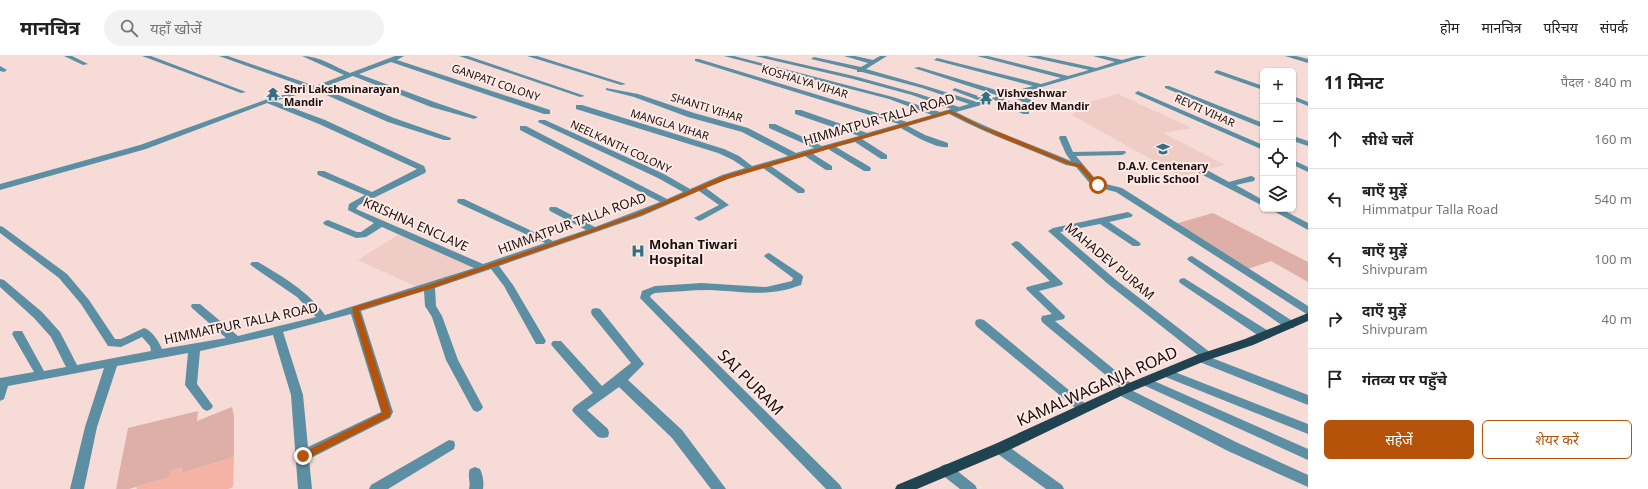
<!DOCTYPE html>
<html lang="hi">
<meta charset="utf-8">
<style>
body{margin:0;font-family:"Noto Sans","Noto Sans Devanagari",sans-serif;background:#f2f2f2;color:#202124}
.controls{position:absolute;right:12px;top:12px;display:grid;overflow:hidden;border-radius:6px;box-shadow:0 1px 3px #0004}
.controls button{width:36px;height:36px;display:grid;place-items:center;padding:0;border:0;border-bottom:1px solid #e0e0e0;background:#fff;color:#202124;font:20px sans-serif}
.stop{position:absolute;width:12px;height:12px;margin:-9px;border:3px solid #b45309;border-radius:50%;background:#fff}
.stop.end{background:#b45309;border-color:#fff;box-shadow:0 1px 4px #0008}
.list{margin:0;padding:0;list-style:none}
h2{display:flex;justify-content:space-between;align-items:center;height:52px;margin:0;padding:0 16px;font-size:17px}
h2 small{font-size:13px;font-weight:400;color:#757577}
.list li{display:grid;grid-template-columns:26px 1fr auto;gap:12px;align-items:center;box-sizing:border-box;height:60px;padding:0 16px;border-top:1px solid #e0e0e0}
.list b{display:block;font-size:15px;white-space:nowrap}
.list p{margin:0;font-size:13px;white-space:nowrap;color:#757577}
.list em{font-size:13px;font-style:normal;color:#757577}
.actions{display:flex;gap:8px;padding:12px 16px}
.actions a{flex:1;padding:9px 0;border:1px solid #b45309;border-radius:6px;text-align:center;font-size:14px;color:#b45309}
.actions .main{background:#b45309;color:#fff}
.icon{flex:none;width:22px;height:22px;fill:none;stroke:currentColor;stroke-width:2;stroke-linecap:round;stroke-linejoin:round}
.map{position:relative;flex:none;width:1308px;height:433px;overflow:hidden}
header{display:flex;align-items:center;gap:24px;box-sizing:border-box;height:56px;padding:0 20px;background:#fff;border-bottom:1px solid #e0e0e0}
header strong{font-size:19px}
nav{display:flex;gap:22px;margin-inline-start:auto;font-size:14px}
.search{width:280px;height:36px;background:#f2f2f2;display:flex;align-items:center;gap:10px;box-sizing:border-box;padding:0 14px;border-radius:22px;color:#757577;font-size:15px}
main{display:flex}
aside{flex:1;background:#fff}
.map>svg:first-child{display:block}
.built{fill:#efccc5}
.green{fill:#ddafa6}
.building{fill:#f5b3a6}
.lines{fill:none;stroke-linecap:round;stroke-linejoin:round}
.minor{fill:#5c8fa3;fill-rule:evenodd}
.major{fill:#1f4351;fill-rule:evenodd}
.route{fill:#b45309}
.labels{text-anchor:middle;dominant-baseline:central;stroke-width:4;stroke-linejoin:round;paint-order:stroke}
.far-street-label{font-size:11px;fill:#180f0e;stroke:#ffeae5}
.far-poi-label{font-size:11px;font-weight:bold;fill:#180f0e;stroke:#ffeae5;text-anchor:start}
.street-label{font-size:13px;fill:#180f0e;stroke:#ffeae5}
.poi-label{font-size:13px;font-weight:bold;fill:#180f0e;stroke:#ffeae5;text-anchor:start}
.near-street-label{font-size:16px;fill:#180f0e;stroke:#ffeae5}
</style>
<header>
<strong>मानचित्र</strong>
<div class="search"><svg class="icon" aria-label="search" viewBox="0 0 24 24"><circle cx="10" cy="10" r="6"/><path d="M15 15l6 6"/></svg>यहाँ खोजें</div>
<nav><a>होम</a><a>मानचित्र</a><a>परिचय</a><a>संपर्क</a></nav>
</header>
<main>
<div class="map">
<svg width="1308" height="433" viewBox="0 0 1308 433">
<rect width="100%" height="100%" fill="#f6dbd6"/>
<path class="built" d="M 1118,38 L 1192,72 L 1163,77 L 1225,109 L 1181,120 L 1072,59 L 1089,46 Z
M 401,177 L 473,211 L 417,231 L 358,204 Z"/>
<path class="green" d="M 1213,157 L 1308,206 L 1308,226 L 1271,205 L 1245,214 L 1175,168 Z
M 232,351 L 234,360 L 234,401 L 182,417 L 182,411 L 170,415 L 170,421 L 129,433 L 116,433 L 128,372 L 198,355 L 197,365 Z"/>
<path class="building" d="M 234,401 L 233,431 L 228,433 L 137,433 L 136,431 L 170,421 L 170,415 L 182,411 L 182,417 Z"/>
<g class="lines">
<path class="minor" d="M 64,0 L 72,0 L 88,8 L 83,9 Z
M 142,0 L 151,0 L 246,36 L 241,37 Z
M 219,0 L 228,0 L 315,30 L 344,19 L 302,0 C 320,0 333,10 350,17 L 395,0 L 404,0 L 397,4 L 550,54 L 550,58 L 544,58 L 391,6 L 359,18 L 437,47 L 478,61 L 474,63 L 431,51 L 353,20 L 322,32 L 394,62 L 451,82 L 450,84 L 444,84 L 388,66 L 315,34 L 274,45 L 325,64 L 424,110 L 426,115 L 425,117 L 359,149 L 356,153 L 483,208 L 545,187 L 458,147 L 457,145 L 458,143 L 464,143 L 553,185 L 586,174 L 550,155 L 549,153 L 550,151 L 556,151 L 595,171 L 660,146 L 520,74 L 520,70 L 526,70 L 667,143 L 683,136 L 658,122 L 538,66 L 539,64 L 545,64 L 664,118 L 690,133 L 722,119 L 745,112 L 733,104 L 718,97 L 576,53 L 576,49 L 582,49 L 724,93 L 739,100 L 752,110 L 788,100 L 742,76 L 688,61 L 634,41 L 606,34 L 606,32 L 638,38 L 694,57 L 748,72 L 796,97 L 814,92 L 769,72 L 769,68 L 775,68 L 822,90 L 859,80 L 795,58 L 795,54 L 801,54 L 867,77 L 899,68 L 695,5 L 695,3 L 699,3 L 907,66 L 932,59 L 889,43 L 724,0 L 734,0 L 893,41 L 940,56 L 951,53 L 912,39 L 853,23 L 755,0 L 766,0 L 854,20 L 916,37 L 959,51 L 969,48 L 922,32 L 862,16 L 857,16 L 857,14 L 811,3 L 814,1 L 861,11 L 868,7 L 844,0 L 855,0 L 873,4 L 880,0 L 887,0 L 866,13 L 926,30 L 977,46 L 980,45 L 952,34 L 955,32 L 987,43 L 999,40 L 914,12 L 919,11 L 1006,37 L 1033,30 L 934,4 L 937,2 L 1041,28 L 1061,22 L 977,0 L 988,0 L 1068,20 L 1089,14 L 1026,0 L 1040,0 L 1096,12 L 1115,6 L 1093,0 L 1104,0 L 1122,4 L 1137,0 L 1147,0 L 1018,38 L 1042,49 L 1042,53 L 1036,53 L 1011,40 L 1003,43 L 1029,54 L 1029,58 L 1023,58 L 996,45 L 956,56 C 993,75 1033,89 1071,105 L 1066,98 L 1059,82 L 1060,80 L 1066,80 L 1073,96 L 1125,95 L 1126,97 L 1122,99 L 1076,100 L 1098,126 L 1122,132 L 1308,250 L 1308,259 L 1116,136 L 1092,130 L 1076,111 L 1066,109 C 1027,92 987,78 949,58 L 908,70 L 925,79 L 948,87 L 948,91 C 936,93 911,78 901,72 L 862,83 L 887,99 L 887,103 L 881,103 L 855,86 L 836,91 L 870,111 L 871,113 L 870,115 L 864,115 L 828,93 L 813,98 L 832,110 L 832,114 L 826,114 L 805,100 L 771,110 L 804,133 L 805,135 L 804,137 L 798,137 L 763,112 L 728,123 L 706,132 L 729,149 L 702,164 L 699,165 L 694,162 L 719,149 L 699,135 L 642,160 L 499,210 L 513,229 L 546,285 L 544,288 L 536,288 L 504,230 L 491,213 L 435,232 L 436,250 L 442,260 L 458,304 L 483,351 L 481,354 L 477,356 L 473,354 L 446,304 L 432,261 L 425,250 L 424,235 L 361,255 L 393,356 L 390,362 L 309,403 L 312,433 L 298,433 L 291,339 L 273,279 L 200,295 L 197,328 L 213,350 L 211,353 L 207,355 L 203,353 L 185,329 L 188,297 L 117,310 L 97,371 L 84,433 L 70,433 L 85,371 L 104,312 L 8,330 L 4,343 L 0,345 L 0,322 L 34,316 L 12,278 L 14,275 L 22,275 L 44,315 L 66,311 L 51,281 L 34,262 L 0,231 L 0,223 L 4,224 L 42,256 L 60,276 L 77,309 L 151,295 L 150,290 L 142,281 L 121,291 L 108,290 L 81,248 L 59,222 L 0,177 L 0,170 L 3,171 L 67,218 L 89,244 L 115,283 L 121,283 L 144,272 C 152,274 159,286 162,293 L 226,282 L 192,252 L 191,250 L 192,248 L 200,248 L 238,280 L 316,261 L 297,241 L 252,210 L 250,208 L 252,206 L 258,206 C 283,221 308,235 325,259 L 474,212 L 382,171 L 366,181 L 356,182 L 325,169 L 323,167 L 325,165 L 328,164 L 357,176 L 361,176 L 374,167 L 348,154 L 349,148 L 365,139 L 318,119 L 317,117 L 318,115 L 324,115 L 372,136 L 417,113 L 319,68 L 267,47 L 146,93 L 0,134 L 0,128 L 140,89 L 265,44 L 309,32 ZM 351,258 L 381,356 L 308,391 L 303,339 L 283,276 Z
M 459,0 L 468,0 L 585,40 L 580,41 Z
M 527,0 L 537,0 L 626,28 L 621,29 Z
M 1285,0 L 1296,0 L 1308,3 L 1308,7 Z
M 0,10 L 7,14 L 4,16 L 0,15 Z
M 1217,14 L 1263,30 L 1263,34 L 1215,17 L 1214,16 Z
M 1165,30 L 1169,30 L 1263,67 L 1263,72 L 1165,32 Z
M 1138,35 L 1263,89 L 1263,94 L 1136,38 L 1135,37 Z
M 1293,40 L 1308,46 L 1308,50 L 1293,44 Z
M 1293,80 L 1308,85 L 1308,90 L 1293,85 Z
M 1293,104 L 1308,111 L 1308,116 L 1293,109 Z
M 1199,113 L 1205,113 L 1229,126 L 1251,120 L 1254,121 L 1255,123 L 1254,125 L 1236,129 L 1263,144 L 1263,150 L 1199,117 L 1198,115 Z
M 1270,153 L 1281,153 L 1308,167 L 1308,174 Z
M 1128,156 L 1133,159 L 1131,161 L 1109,166 L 1139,186 L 1141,188 L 1139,190 L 1133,190 L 1100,168 L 1060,176 L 1116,224 L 1211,297 L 1213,300 L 1212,302 L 1308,339 L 1308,349 L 1197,305 L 1195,302 L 1198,299 L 1108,228 L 1048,175 L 1053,172 Z
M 1016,185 L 1019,186 L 1063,227 L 1062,229 L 1039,235 L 1065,260 L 1064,263 L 1055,265 L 1133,329 L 1135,332 L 1133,335 L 1238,387 L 1308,419 L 1308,431 L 1228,395 L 1117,338 L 1115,335 L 1117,332 L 1120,331 L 1042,266 L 1041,263 L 1042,260 L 1052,258 L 1026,233 L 1027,231 L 1050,225 L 1013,190 L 1011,188 Z
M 769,197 L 802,219 L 803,221 L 801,229 C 767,242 742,235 708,234 C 691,234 673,236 655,237 L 651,239 L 650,241 L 840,429 L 842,433 L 826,433 L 640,242 L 642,235 L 655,230 L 702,227 L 766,231 L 792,225 L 793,222 L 766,202 L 764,200 L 766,198 Z
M 1192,200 L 1294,266 L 1295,269 L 1294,272 L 1286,272 L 1189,205 L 1187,203 L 1189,201 Z
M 1184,222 L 1270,276 L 1272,279 L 1270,282 L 1262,282 L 1180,227 L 1179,225 L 1180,223 Z
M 596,252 L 600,253 L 644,308 L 628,324 L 682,374 L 726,433 L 711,433 L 672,382 L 619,331 L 587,354 L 608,373 L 609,377 L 608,381 L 603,382 L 598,381 L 574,357 L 572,354 L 574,351 L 593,337 L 553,291 L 551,288 L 553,285 L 561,285 L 602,330 L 631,307 L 592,259 L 591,256 L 592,253 Z
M 980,263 L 984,264 L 1087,349 L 1089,352 L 1087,355 L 1083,357 L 1079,355 L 976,270 L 975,267 L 976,264 Z
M 1167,313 L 1308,368 L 1308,378 L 1163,320 L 1161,317 L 1163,314 Z
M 1145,321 L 1308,393 L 1308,404 L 1141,328 L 1139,325 L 1141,322 Z
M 449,384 L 454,385 L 455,389 L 454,393 L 388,433 L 369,433 L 371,429 Z
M 1000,387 L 1005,388 L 1062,429 L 1064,433 L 1046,433 L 995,396 L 993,392 L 995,388 Z
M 946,408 L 951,410 L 975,429 L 977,433 L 960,433 L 941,418 L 939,414 L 941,410 Z
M 475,411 L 480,413 C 483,419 484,427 483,433 L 469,433 C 471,426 467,420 470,413 Z"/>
<path class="major" d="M 1308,257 L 1308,265 L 1253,289 L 1205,305 L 1125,338 L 1005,396 L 917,433 L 895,433 L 897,429 L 995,388 L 1117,332 L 1197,299 L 1245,283 Z"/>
</g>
<path class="route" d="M 950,54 L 983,71 L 1001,77 L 1070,106 L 1081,108 L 1100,129 L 1096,131 L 1078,111 L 1067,108 C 1027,92 987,77 950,57 L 727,123 L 641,159 L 596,175 L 433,232 L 359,254 L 391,356 L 389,361 L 306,403 L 300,403 L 299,400 L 300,398 L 382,357 L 352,253 L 353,251 L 428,229 L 592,173 L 637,157 L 723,120 Z"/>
<defs>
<g id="temple-bare" transform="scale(1.08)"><path d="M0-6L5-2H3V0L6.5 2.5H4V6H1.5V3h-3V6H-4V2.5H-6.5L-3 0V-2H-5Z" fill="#336f86" stroke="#ffeae5" stroke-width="2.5" paint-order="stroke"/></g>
<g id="school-bare" transform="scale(1.08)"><path d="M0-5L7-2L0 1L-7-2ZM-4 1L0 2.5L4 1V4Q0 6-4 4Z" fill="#336f86" stroke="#ffeae5" stroke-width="2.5" paint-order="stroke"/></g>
<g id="hospital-bare" transform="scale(1.08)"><path d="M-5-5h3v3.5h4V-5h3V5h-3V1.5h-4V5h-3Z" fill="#336f86" stroke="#ffeae5" stroke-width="2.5" paint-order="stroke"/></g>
</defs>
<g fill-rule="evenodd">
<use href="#temple-bare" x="273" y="38"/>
<use href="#temple-bare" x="986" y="42"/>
<use href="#school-bare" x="1163" y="93"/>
<use href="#hospital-bare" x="638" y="195"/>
</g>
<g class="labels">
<g class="far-street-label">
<text transform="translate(805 25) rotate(17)">KOSHALYA VIHAR</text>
<text transform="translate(496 26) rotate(19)">GANPATI COLONY</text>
<text transform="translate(707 51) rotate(17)">SHANTI VIHAR</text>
<text transform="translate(1205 54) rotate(24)">REVTI VIHAR</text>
<text transform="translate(670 68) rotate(17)">MANGLA VIHAR</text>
<text transform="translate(621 90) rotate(25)">NEELKANTH COLONY</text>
</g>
<g class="far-poi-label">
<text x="284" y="32">Shri Lakshminarayan<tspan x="284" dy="13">Mandir</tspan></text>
<text x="997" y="36">Vishveshwar<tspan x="997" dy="13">Mahadev Mandir</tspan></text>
<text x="1163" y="109" text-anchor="middle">D.A.V. Centenary<tspan x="1163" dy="13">Public School</tspan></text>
</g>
<g class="street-label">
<text transform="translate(879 63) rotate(-16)">HIMMATPUR TALLA ROAD</text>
<text transform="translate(572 167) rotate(-20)">HIMMATPUR TALLA ROAD</text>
<text transform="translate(416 168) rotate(24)">KRISHNA ENCLAVE</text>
<text transform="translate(1110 205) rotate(40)">MAHADEV PURAM</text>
<text transform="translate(241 267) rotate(-12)">HIMMATPUR TALLA ROAD</text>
</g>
<g class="poi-label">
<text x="649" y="188">Mohan Tiwari<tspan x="649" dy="15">Hospital</tspan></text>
</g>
<g class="near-street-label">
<text transform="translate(751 326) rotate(45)">SAI PURAM</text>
<text transform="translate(1097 330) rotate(-24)">KAMALWAGANJA ROAD</text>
</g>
</g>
</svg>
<div class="controls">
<button>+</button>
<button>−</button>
<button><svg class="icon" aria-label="locate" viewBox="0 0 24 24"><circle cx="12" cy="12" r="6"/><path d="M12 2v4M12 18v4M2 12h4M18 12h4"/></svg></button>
<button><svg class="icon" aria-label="layers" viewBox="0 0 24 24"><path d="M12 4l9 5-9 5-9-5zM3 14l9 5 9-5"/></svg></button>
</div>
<div class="stop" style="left:1098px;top:129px"></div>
<div class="stop end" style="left:303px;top:400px"></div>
</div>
<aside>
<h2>11 मिनट<small>पैदल · 840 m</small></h2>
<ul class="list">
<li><svg class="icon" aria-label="ahead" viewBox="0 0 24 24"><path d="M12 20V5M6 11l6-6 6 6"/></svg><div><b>सीधे चलें</b></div><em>160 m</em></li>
<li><svg class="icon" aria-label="left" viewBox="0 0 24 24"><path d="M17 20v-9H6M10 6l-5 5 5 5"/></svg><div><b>बाएँ मुड़ें</b><p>Himmatpur Talla Road</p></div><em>540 m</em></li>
<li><svg class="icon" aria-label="left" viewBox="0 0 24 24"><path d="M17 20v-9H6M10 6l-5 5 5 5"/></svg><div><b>बाएँ मुड़ें</b><p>Shivpuram</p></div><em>100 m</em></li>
<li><svg class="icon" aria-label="right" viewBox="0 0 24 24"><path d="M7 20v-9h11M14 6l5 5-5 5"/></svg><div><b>दाएँ मुड़ें</b><p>Shivpuram</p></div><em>40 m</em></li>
<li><svg class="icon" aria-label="arrive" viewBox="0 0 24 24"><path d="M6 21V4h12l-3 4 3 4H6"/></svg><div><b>गंतव्य पर पहुँचे</b></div></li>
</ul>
<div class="actions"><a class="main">सहेजें</a><a>शेयर करें</a></div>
</aside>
</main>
